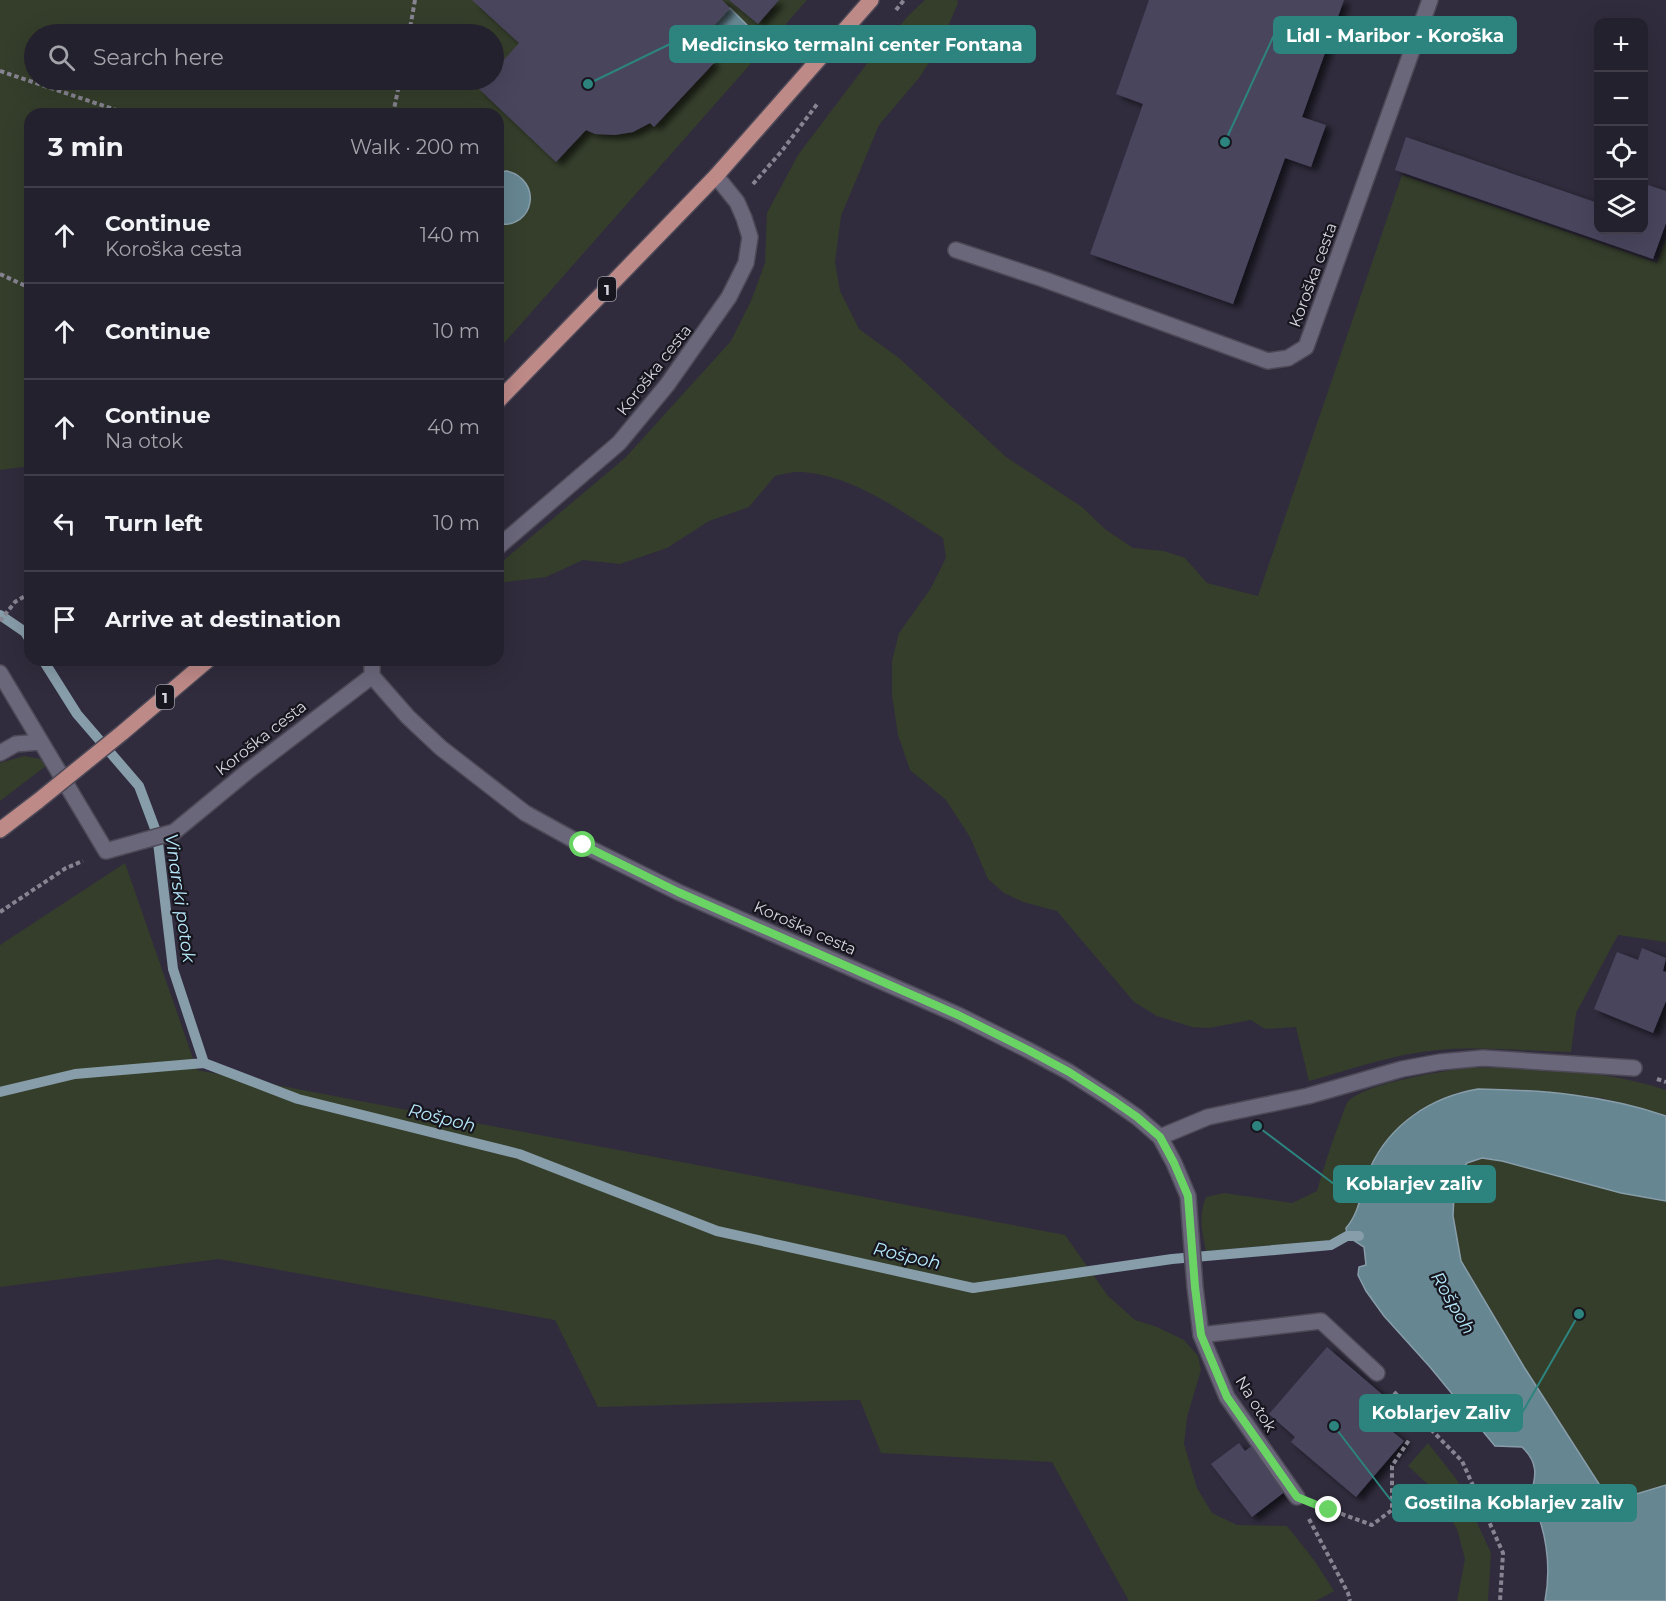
<!DOCTYPE html>
<meta charset="utf-8">
<style>
body{margin:0;font-family:Montserrat,sans-serif;background:#302e3a;color:#f1f3f6}
.controls{position:absolute;right:18px;top:18px;display:grid;overflow:hidden;border-radius:12px;box-shadow:0 6px 24px #0002}
.controls button{width:54px;height:54px;display:grid;place-items:center;padding:0;border:0;border-bottom:2px solid #413e4a;background:#24212e;color:#f1f3f6;font:30px sans-serif}
.stop{position:absolute;width:18px;height:18px;margin:-14px;border:4px solid #69d464;border-radius:50%;background:#fff}
.stop.end{background:#69d464;border-color:#fff;box-shadow:0 2px 6px #0008}
.list{margin:0;padding:0;list-style:none}
h2{display:flex;justify-content:space-between;align-items:center;height:78px;margin:0;padding:0 24px;font-size:26px}
h2 small{font-size:20px;font-weight:400;color:#a3a3aa}
.list li{display:grid;grid-template-columns:39px 1fr auto;gap:18px;align-items:center;box-sizing:border-box;height:96px;padding:0 24px;border-top:2px solid #413e4a}
.list b{display:block;font-size:22px;white-space:nowrap}
.list p{margin:0;font-size:20px;white-space:nowrap;color:#a3a3aa}
.list em{font-size:20px;font-style:normal;color:#a3a3aa}
.icon{flex:none;width:33px;height:33px;fill:none;stroke:currentColor;stroke-width:2;stroke-linecap:round;stroke-linejoin:round}
.map{position:relative;flex:none;width:1666px;height:1601px;overflow:hidden}
.search{position:absolute;background:#24212e;box-shadow:0 6px 24px #0002;left:24px;top:24px;width:480px;height:66px;display:flex;align-items:center;gap:15px;box-sizing:border-box;padding:0 21px;border-radius:33px;color:#a3a3aa;font-size:22px}
.panel{position:absolute;background:#24212e;box-shadow:0 6px 24px #0002;left:24px;top:108px;width:480px;height:558px;border-radius:18px}
.map>svg:first-child{display:block}
.green{fill:#353e2b;fill-rule:evenodd}
.water{fill:#668692;stroke:#879da9;stroke-width:1.5}
.lines{fill:none;stroke-linecap:round;stroke-linejoin:round}
.stream{stroke:#879da9;stroke-width:10}
.building{fill:#4a445d;filter:url(#shadow)}
.service-casing{stroke:#4d4957;stroke-width:18}
.minor-casing{stroke:#4d4957;stroke-width:18}
.primary-casing{stroke:#4d4957;stroke-width:18}
.path{stroke:#878492;stroke-width:4;stroke-dasharray:4.5 3;stroke-linecap:butt}
.service{stroke:#6b677b;stroke-width:15}
.minor{stroke:#6b677b;stroke-width:15}
.primary{stroke:#be8a88;stroke-width:15}
.primary-bridge-casing{stroke:#4d4957;stroke-width:18;stroke-linecap:butt}
.primary-bridge{stroke:#be8a88;stroke-width:15}
.route{stroke:#69d464;stroke-width:8}
.labels{text-anchor:middle;dominant-baseline:central;stroke-width:4.5;stroke-linejoin:round;paint-order:stroke}
.shield{fill:#17151d;stroke:#9c9aa4;stroke-width:1.5}
.shield-label{font-size:15px;font-weight:bold;fill:#d5d3de}
.street-label{font-size:16px;fill:#d5d3de;stroke:#17151d}
.water-label{font-size:18px;font-style:italic;fill:#b5e7f9;stroke:#17151d}
.leader{fill:none;stroke:#2d847f;stroke-width:2}
.callout-dot{fill:#2d847f;stroke:#17151d;stroke-width:2}
.callout{fill:#2d847f;stroke:#2d847f;stroke-width:2}
.callout-label{font-size:18px;text-anchor:middle;font-weight:bold;fill:#fff}
</style>
<div class="map">
<svg width="1666" height="1601" viewBox="0 0 1666 1601">
<defs>
<filter id="shadow"><feDropShadow dx="6" dy="4" stdDeviation="3" flood-color="#0009"/></filter>
</defs>
<rect width="100%" height="100%" fill="#302c3d"/>
<path class="green" d="M 0,0 L 807,0 L 498,350 L 498,114 L 30,114 L 30,466 L 0,470 ZM 34,34 L 494,34 L 494,80 L 34,80 Z
M 925,0 L 957,0 L 958,3 L 939,47 L 919,78 L 879,125 L 841,216 L 835,262 L 840,291 L 859,329 L 899,358 L 1006,457 L 1082,507 L 1106,530 L 1133,548 L 1164,551 L 1185,558 L 1207,583 L 1258,596 L 1402,175 L 1657,263 L 1666,239 L 1666,942 L 1618,935 L 1576,1013 L 1571,1052 C 1526,1051 1482,1046 1438,1050 C 1394,1054 1351,1069 1309,1081 L 1296,1027 L 1265,1029 L 1251,1020 L 1209,1028 L 1192,1027 L 1157,1016 L 1134,1002 L 1057,911 L 1023,902 L 1004,893 L 988,879 L 970,837 L 946,800 L 910,770 L 898,735 L 892,695 L 892,661 L 899,633 L 931,588 L 946,558 L 943,538 C 901,511 854,476 803,472 C 794,471 784,474 775,476 L 749,507 L 709,521 L 667,548 L 620,564 L 583,560 L 546,577 L 498,583 L 498,565 L 625,458 L 731,341 L 751,301 L 765,263 L 767,213 L 798,155 L 872,57 L 909,15 Z
M 24,756 L 40,759 L 47,765 L 0,801 L 0,763 Z
M 125,863 L 197,1070 L 1065,1235 L 1108,1296 L 1135,1320 L 1157,1327 L 1184,1340 L 1198,1356 L 1201,1370 L 1187,1417 L 1184,1444 L 1197,1488 L 1212,1513 L 1237,1525 L 1287,1526 L 1314,1560 L 1334,1591 L 1316,1601 L 1129,1601 L 1052,1462 L 881,1453 L 860,1400 L 598,1407 L 555,1320 L 219,1259 L 0,1287 L 0,945 Z
M 1470,1068 C 1535,1067 1603,1070 1666,1090 L 1666,1116 L 1602,1098 L 1513,1089 L 1478,1089 L 1460,1092 L 1442,1099 L 1413,1114 L 1360,1199 L 1353,1221 L 1346,1228 L 1347,1232 L 1333,1240 L 1206,1251 C 1202,1230 1198,1218 1206,1197 L 1224,1193 L 1292,1203 L 1317,1191 C 1324,1167 1331,1144 1340,1121 C 1343,1115 1344,1108 1347,1103 C 1360,1084 1446,1070 1470,1068 Z
M 1482,1158 L 1502,1161 L 1621,1193 L 1666,1201 L 1666,1485 C 1642,1496 1621,1503 1599,1484 L 1524,1367 L 1461,1261 L 1453,1216 L 1454,1194 L 1458,1175 L 1467,1163 Z
M 1428,1443 L 1457,1480 L 1491,1553 L 1488,1601 L 1457,1601 L 1465,1559 L 1457,1529 L 1434,1490 L 1408,1466 Z"/>
<path class="water" d="M 730,8 L 747,25 L 714,63 L 695,45 Z
M 507,171 C 543,180 535,229 498,224 L 498,172 Z
M 1478,1089 C 1542,1090 1605,1095 1666,1116 L 1666,1201 L 1621,1193 L 1502,1161 L 1482,1158 L 1467,1163 L 1458,1175 L 1454,1194 L 1453,1216 L 1461,1261 L 1524,1367 L 1599,1484 L 1609,1493 L 1623,1498 L 1666,1485 L 1666,1601 L 1545,1601 C 1552,1564 1546,1529 1530,1495 C 1537,1476 1538,1462 1522,1447 L 1495,1446 L 1430,1367 L 1384,1316 L 1366,1291 L 1358,1275 L 1359,1267 L 1366,1265 L 1364,1247 L 1347,1236 L 1346,1228 C 1361,1211 1361,1188 1370,1168 C 1390,1124 1431,1097 1478,1089 Z"/>
<g class="lines">
<path class="stream" d="M 0,615 L 25,632 L 30,640
M 43,660 L 77,714 L 139,786 L 157,834 L 173,969 L 204,1063
M 0,1092 L 75,1074 L 204,1063 L 298,1099 L 519,1154 L 717,1231 L 973,1288 L 1172,1259 L 1331,1245 L 1347,1236 L 1359,1236"/>
</g>
<path class="building" d="M 472,0 L 722,0 L 730,8 L 695,45 L 714,63 L 654,127 L 650,123 L 633,132 L 615,135 L 595,134 L 586,130 L 556,162 L 478,88 L 486,80 L 494,80 L 494,71 L 519,43 Z
M 729,0 L 779,0 L 758,24 Z
M 1149,0 L 1344,0 L 1302,117 L 1326,125 L 1311,167 L 1285,158 L 1233,304 L 1090,254 L 1143,104 L 1116,94 Z
M 1406,137 L 1598,203 L 1598,230 L 1644,230 L 1645,184 L 1666,191 L 1666,223 L 1653,259 L 1395,170 Z
M 1642,948 L 1666,958 L 1663,971 L 1666,972 L 1666,1001 L 1653,1033 L 1594,1009 L 1617,952 L 1638,960 Z
M 1327,1347 L 1384,1396 L 1370,1413 L 1404,1441 L 1356,1497 L 1291,1442 L 1295,1437 L 1269,1414 Z
M 1257,1442 L 1291,1487 L 1252,1517 L 1211,1464 L 1239,1443 L 1245,1451 Z"/>
<g class="lines">
<g class="service-casing">
<path id="service" d="M 1201,1335 L 1321,1321 L 1377,1373"/>
</g>
<g class="minor-casing">
<path id="minor" d="M 956,250 L 1043,279 L 1268,361 L 1288,358 L 1306,347 L 1430,0
M 498,547 L 619,443 L 667,385 L 729,297 L 746,263 L 750,237 L 744,218 L 737,202 L 716,176
M 372,660 L 372,676 L 408,717 L 441,748 L 525,813 L 583,845 L 678,892 L 958,1015 L 1028,1050 L 1069,1072 L 1111,1099 L 1137,1117 L 1160,1137 L 1174,1163 L 1188,1196 L 1195,1287 L 1201,1335 L 1227,1397 L 1297,1497
M 0,673 L 106,851 L 174,832 L 248,771 L 372,676
M 0,753 L 16,744 L 40,742
M 1160,1137 L 1208,1117 L 1308,1096 L 1402,1069 L 1440,1062 L 1483,1058 L 1634,1068"/>
</g>
<g class="primary-casing">
<path id="primary" d="M 498,401 L 716,176 L 871,0
M 122,733 L 208,660
M 0,830 L 38,801"/>
</g>
<path class="path" d="M 896,10 L 904,0
M 409,34 L 415,0
M 0,71 L 128,114
M 393,114 L 400,80
M 753,184 L 781,152 L 818,103
M 0,274 L 30,288
M 0,621 L 15,602 L 30,593
M 0,912 L 66,868 L 83,861
M 1657,1079 L 1666,1082
M 1394,1392 L 1462,1461 L 1503,1553 L 1500,1601
M 1320,1506 L 1372,1525 L 1392,1510 L 1392,1466 L 1409,1440
M 1309,1519 L 1348,1593 L 1350,1601"/>
<use href="#service" class="service"/>
<use href="#minor" class="minor"/>
<use href="#primary" class="primary"/>
<g class="primary-bridge-casing">
<path id="primary-bridge" d="M 38,801 L 122,733"/>
</g>
<use href="#primary-bridge" class="primary-bridge"/>
</g>
<g class="lines">
<path class="route" d="M 583,845 L 678,892 L 958,1015 L 1028,1050 L 1069,1072 L 1111,1099 L 1137,1117 L 1160,1137 L 1174,1163 L 1188,1196 L 1195,1287 L 1201,1335 L 1227,1397 L 1297,1497 L 1329,1510"/>
</g>
<g class="labels">
<g class="shield">
<rect x="598" y="277" width="18" height="24" rx="4.5"/>
<rect x="156" y="685" width="18" height="24" rx="4.5"/>
</g>
<g class="shield-label">
<text x="607" y="289">1</text>
<text x="165" y="697">1</text>
</g>
<g class="street-label">
<text transform="translate(1313 275) rotate(-70)">Koroška cesta</text>
<text transform="translate(654 370) rotate(-52)">Koroška cesta</text>
<text transform="translate(261 738) rotate(-38)">Koroška cesta</text>
<text transform="translate(805 928) rotate(24)">Koroška cesta</text>
<text transform="translate(1256 1404) rotate(58)">Na otok</text>
</g>
<g class="water-label">
<text transform="translate(180 898) rotate(82)">Vinarski potok</text>
<text transform="translate(442 1118) rotate(14)">Rošpoh</text>
<text transform="translate(907 1256) rotate(13)">Rošpoh</text>
<text transform="translate(1453 1303) rotate(60)">Rošpoh</text>
</g>
</g>
<path class="leader" d="M1225 142L1274 35M588 84L670 44M1257 1126L1334 1184M1579 1314L1522 1413M1334 1426L1393 1503"/>
<g class="callout-dot">
<circle cx="1225" cy="142" r="6"/>
<circle cx="588" cy="84" r="6"/>
<circle cx="1257" cy="1126" r="6"/>
<circle cx="1579" cy="1314" r="6"/>
<circle cx="1334" cy="1426" r="6"/>
</g>
<g class="callout">
<rect x="1274" y="17" width="242" height="36" rx="6"/>
<rect x="670" y="26" width="365" height="36" rx="6"/>
<rect x="1334" y="1166" width="161" height="36" rx="6"/>
<rect x="1360" y="1395" width="162" height="36" rx="6"/>
<rect x="1393" y="1485" width="243" height="36" rx="6"/>
</g>
<g class="callout-label">
<text x="1395" y="42">Lidl - Maribor - Koroška</text>
<text x="852" y="51">Medicinsko termalni center Fontana</text>
<text x="1414" y="1190">Koblarjev zaliv</text>
<text x="1441" y="1419">Koblarjev Zaliv</text>
<text x="1514" y="1509">Gostilna Koblarjev zaliv</text>
</g>
</svg>
<div class="controls">
<button>+</button>
<button>−</button>
<button><svg class="icon" aria-label="locate" viewBox="0 0 24 24"><circle cx="12" cy="12" r="6"/><path d="M12 2v4M12 18v4M2 12h4M18 12h4"/></svg></button>
<button><svg class="icon" aria-label="layers" viewBox="0 0 24 24"><path d="M12 4l9 5-9 5-9-5zM3 14l9 5 9-5"/></svg></button>
</div>
<div class="stop" style="left:583px;top:845px"></div>
<div class="stop end" style="left:1329px;top:1510px"></div>
<div class="search"><svg class="icon" aria-label="search" viewBox="0 0 24 24"><circle cx="10" cy="10" r="6"/><path d="M15 15l6 6"/></svg>Search here</div>
<section class="panel">
<h2>3 min<small>Walk · 200 m</small></h2>
<ul class="list">
<li><svg class="icon" aria-label="ahead" viewBox="0 0 24 24"><path d="M12 20V5M6 11l6-6 6 6"/></svg><div><b>Continue</b><p>Koroška cesta</p></div><em>140 m</em></li>
<li><svg class="icon" aria-label="ahead" viewBox="0 0 24 24"><path d="M12 20V5M6 11l6-6 6 6"/></svg><div><b>Continue</b></div><em>10 m</em></li>
<li><svg class="icon" aria-label="ahead" viewBox="0 0 24 24"><path d="M12 20V5M6 11l6-6 6 6"/></svg><div><b>Continue</b><p>Na otok</p></div><em>40 m</em></li>
<li><svg class="icon" aria-label="left" viewBox="0 0 24 24"><path d="M17 20v-9H6M10 6l-5 5 5 5"/></svg><div><b>Turn left</b></div><em>10 m</em></li>
<li><svg class="icon" aria-label="arrive" viewBox="0 0 24 24"><path d="M6 21V4h12l-3 4 3 4H6"/></svg><div><b>Arrive at destination</b></div></li>
</ul>
</section>
</div>
